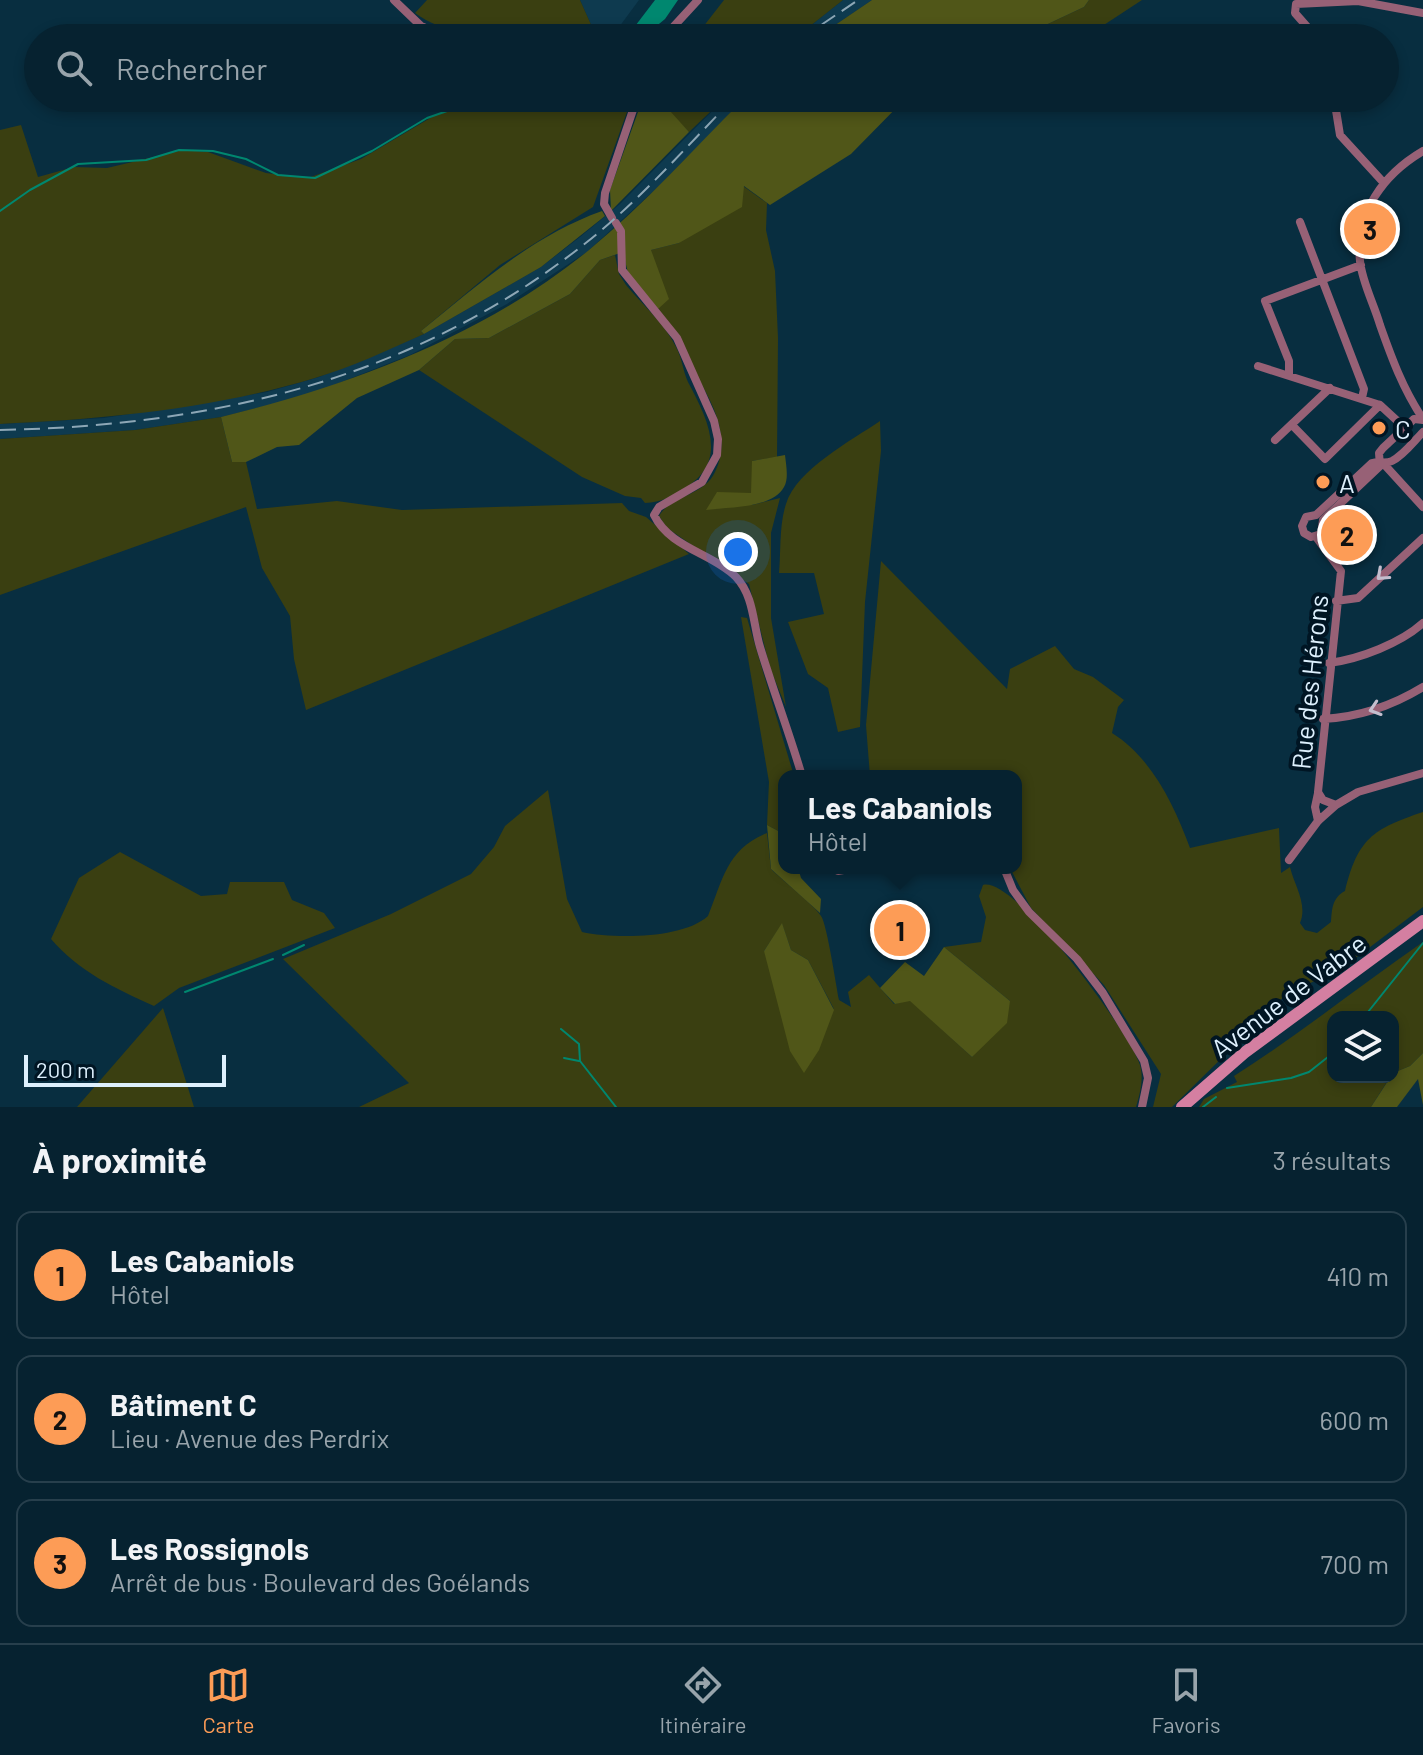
<!DOCTYPE html>
<html lang="fr">
<meta charset="utf-8">
<style>
body{margin:0;font-family:Barlow,sans-serif;background:#142f3c;color:#f1f3f6}
.controls{position:absolute;right:24px;bottom:24px;display:grid;overflow:hidden;border-radius:16px;box-shadow:0 4px 12px #0003}
.controls button{width:72px;height:72px;display:grid;place-items:center;padding:0;border:0;border-bottom:2px solid #273f4c;background:#062230;color:#f1f3f6;font:40px sans-serif}
.scale{position:absolute;left:24px;bottom:20px;width:202px;box-sizing:border-box;padding-left:8px;border:4px solid #ddf0fd;border-top:0;font-size:22px;line-height:28px;white-space:nowrap;color:#ddf0fd;-webkit-text-stroke:6px #001523;paint-order:stroke}
.you{position:absolute;left:738px;top:552px;width:28px;height:28px;margin:-20px;border:6px solid #fff;border-radius:50%;background:#1a73e8;box-shadow:0 0 0 12px #1a73e833}
.badge{display:grid;place-items:center;width:52px;height:52px;border-radius:50%;background:#fd9c56;color:#111;font-size:26px;font-weight:700}
.pin{position:absolute;translate:-50% -50%;border:4px solid #fff;box-shadow:0 2px 8px #0006}
.popup{position:absolute;left:778px;top:770px;width:244px;height:104px;box-sizing:border-box;display:grid;place-content:center;border-radius:16px;background:#062230;filter:drop-shadow(0 2px 6px #0005);font-size:26px;white-space:nowrap;color:#98a4ab}
.popup b{font-size:30px;color:#f1f3f6}
.popup::after{content:'';position:absolute;left:50%;top:100%;margin-left:-16px;border:16px solid transparent;border-top-color:#062230}
.list{margin:0;padding:0;list-style:none}
h2{display:flex;justify-content:space-between;align-items:center;height:104px;margin:0;padding:0 32px;font-size:34px}
h2 small{font-size:26px;font-weight:400;color:#98a4ab}
.list li{display:grid;grid-template-columns:52px 1fr auto;gap:24px;align-items:center;box-sizing:border-box;height:128px;margin:0 16px 16px;padding:0 16px;border:2px solid #273f4c;border-radius:16px}
.list b{display:block;font-size:30px;white-space:nowrap}
.list p{margin:0;font-size:26px;white-space:nowrap;color:#98a4ab}
.list em{font-size:26px;font-style:normal;color:#98a4ab}
.icon{flex:none;width:44px;height:44px;fill:none;stroke:currentColor;stroke-width:2;stroke-linecap:round;stroke-linejoin:round}
.map{position:relative;flex:none;width:1423px;height:1107px;overflow:hidden}
.search{position:absolute;background:#062230;box-shadow:0 4px 12px #0003;left:24px;right:24px;top:24px;height:88px;display:flex;align-items:center;gap:20px;box-sizing:border-box;padding:0 28px;border-radius:44px;color:#98a4ab;font-size:30px}
.sheet{height:536px;background:#062230}
nav{display:flex;justify-content:space-around;align-items:center;box-sizing:border-box;height:112px;border-top:2px solid #273f4c;background:#062230;font-size:22px;color:#98a4ab}
nav a{display:grid;justify-items:center;gap:4px}
nav .on{color:#fd9c56}
.map>svg:first-child{display:block}
.built{fill:#0e3a4f}
.green{fill:#3a3f11;fill-rule:evenodd}
.forest{fill:#505618}
.water{fill:#00876f}
.lines{fill:none;stroke-linecap:round;stroke-linejoin:round}
.stream{stroke:#00876f;stroke-width:2}
.minor{stroke:#976176;stroke-width:8}
.secondary{stroke:#d47fa1;stroke-width:12}
.rail{stroke:#8da7b6;stroke-width:2;stroke-dasharray:16 8;stroke-linecap:butt}
.oneway{stroke:#c4bece}
.poi-dot{fill:#fd9c56;stroke:#001523;stroke-width:3}
.labels{text-anchor:middle;dominant-baseline:central;stroke-width:8;stroke-linejoin:round;paint-order:stroke}
.poi-label{font-size:26px;fill:#ddf0fd;stroke:#001523;text-anchor:start}
.street-label{font-size:26px;fill:#ddf0fd;stroke:#001523}
</style>
<div class="map">
<svg width="1423" height="1107" viewBox="0 0 1423 1107">
<rect width="100%" height="100%" fill="#082e40"/>
<path class="built" d="M 580,0 L 639,0 L 611,38 L 597,38 Z
M 843,0 L 872,0 L 816,38 L 795,38 Z
M 725,98 L 745,98 L 660,185 L 587,252 L 507,304 L 410,355 L 306,396 L 221,417 L 135,430 L 0,439 L 0,424 L 104,418 L 267,392 L 319,377 L 424,334 L 541,267 L 580,237 L 620,204 Z"/>
<path class="green" d="M 427,0 L 580,0 L 597,38 C 538,38 466,49 415,13 Z
M 724,0 L 843,0 L 795,38 L 685,38 L 703,27 Z
M 1089,0 L 1142,0 L 1084,38 L 1018,38 L 1084,7 Z
M 519,98 L 632,98 L 593,207 L 500,265 L 421,331 L 424,334 C 388,350 352,367 315,378 C 213,409 106,419 0,424 L 0,130 L 21,125 L 38,177 L 74,167 L 107,168 L 183,150 L 208,152 L 266,173 L 308,178 L 361,159 L 437,114 Z
M 655,98 L 725,98 L 689,132 Z
M 743,186 L 767,203 L 766,230 L 775,271 L 778,338 L 777,457 L 752,461 L 752,505 L 780,498 L 771,533 L 771,618 L 786,707 L 770,668 L 749,584 L 667,528 L 659,516 C 671,495 704,496 715,472 C 742,416 677,359 659,310 C 652,293 653,268 651,250 L 679,243 Z
M 615,255 L 619,274 L 626,285 C 642,304 665,324 676,347 C 682,358 683,371 688,382 C 707,418 730,461 685,488 C 671,497 662,502 645,503 L 641,498 L 625,496 L 582,477 L 419,370 L 455,339 L 489,338 L 570,294 L 600,260 Z
M 221,417 L 232,462 L 246,462 L 257,509 L 337,501 L 402,510 L 622,503 L 629,511 L 646,517 L 689,554 L 306,710 L 294,659 L 290,616 L 262,568 L 246,507 L 0,595 L 0,439 L 135,430 Z
M 880,421 L 881,451 L 865,602 L 860,727 L 838,732 L 828,688 L 808,674 L 788,622 L 824,614 L 814,573 L 779,573 C 781,551 779,525 786,504 C 796,470 852,440 880,421 Z
M 881,561 L 1007,689 L 1010,669 L 1055,646 L 1074,669 L 1093,677 L 1124,700 L 1118,707 L 1112,733 C 1152,758 1174,805 1190,848 L 1279,828 L 1281,873 L 1290,867 C 1294,885 1308,904 1300,923 L 1305,930 L 1317,933 L 1331,922 C 1332,909 1332,898 1345,891 C 1358,839 1372,829 1423,812 L 1423,907 L 1345,966 L 1286,995 L 1237,1038 L 1228,1052 L 1172,1107 L 1153,1107 L 1161,1074 L 1104,985 L 1031,908 L 1010,868 L 1016,868 L 1016,776 L 870,776 L 866,725 Z
M 741,617 L 747,618 L 794,776 L 784,776 L 784,834 L 767,825 L 769,782 Z
M 548,790 L 567,899 L 582,932 C 614,939 683,939 708,916 C 723,879 727,849 767,833 L 771,869 C 783,881 814,905 821,916 C 827,924 836,985 839,1000 L 851,1007 L 848,992 L 869,975 L 894,1004 L 910,1000 L 972,1057 L 1010,1001 L 944,947 L 981,942 L 986,917 L 979,896 L 983,885 C 1014,875 1129,1031 1140,1065 C 1144,1078 1140,1094 1136,1107 L 359,1107 L 409,1083 L 283,959 L 391,914 L 471,874 L 494,847 L 505,826 ZM 782,924 L 791,950 L 808,960 L 834,1009 L 764,951 Z
M 120,852 L 201,896 L 227,894 L 230,882 L 284,882 L 292,900 L 324,913 L 335,928 L 179,988 L 154,1006 C 116,989 78,971 51,939 L 79,878 Z
M 1423,942 L 1423,1053 L 1410,1066 L 1393,1073 L 1393,1017 L 1333,1017 L 1333,1077 L 1390,1077 L 1371,1107 L 1199,1107 L 1204,1099 L 1237,1082 L 1234,1076 C 1299,1035 1359,986 1423,942 Z
M 163,1008 L 194,1107 L 77,1107 Z"/>
<path class="forest" d="M 872,0 L 1089,0 L 1084,7 L 1018,38 L 816,38 Z
M 643,98 L 661,101 L 689,132 L 611,211 L 610,190 Z
M 745,98 L 906,98 L 851,154 L 770,205 L 744,186 L 742,207 L 679,243 L 651,250 L 669,299 L 658,309 L 628,273 L 623,252 L 600,260 L 570,294 L 489,338 L 455,339 L 419,370 L 357,398 L 299,445 L 277,447 L 246,462 L 232,462 L 221,417 C 352,385 483,336 589,250 C 645,204 693,149 745,98 Z
M 602,211 L 605,216 L 541,267 L 424,334 L 421,331 C 478,285 532,236 602,211 Z
M 785,455 C 786,464 789,479 784,487 C 772,509 728,507 706,510 L 717,492 L 751,493 L 752,461 Z
M 767,825 L 784,834 L 784,868 L 798,868 L 801,878 L 821,899 L 820,913 L 771,869 Z
M 782,923 L 791,950 L 808,960 L 834,1010 L 819,1050 L 804,1073 L 790,1051 L 764,951 Z
M 944,947 L 1010,1001 L 1007,1023 L 972,1057 L 910,1001 L 895,1004 L 880,988 L 905,962 L 924,976 Z
M 1423,1053 L 1423,1105 L 1418,1079 L 1397,1107 L 1371,1107 L 1393,1073 L 1410,1066 Z"/>
<path class="water" d="M 655,0 L 678,0 L 665,19 L 642,38 L 626,38 Z"/>
<g class="lines">
<path class="stream" d="M 0,211 L 30,190 L 78,164 L 146,160 L 179,150 L 213,151 L 246,159 L 278,175 L 315,178 L 372,151 L 427,118 L 450,110 L 470,110 L 514,98
M 283,955 L 304,945
M 185,992 L 273,959
M 1364,1017 L 1423,943
M 561,1029 L 579,1044 L 580,1061 L 616,1107
M 564,1058 L 579,1061
M 1227,1088 L 1291,1078 L 1309,1072 L 1333,1053
M 1203,1107 L 1216,1097"/>
<path class="minor" d="M 394,0 L 421,26 L 447,38
M 663,38 L 698,0
M 1317,38 L 1295,13 L 1296,4 L 1358,1 L 1423,13
M 1385,69 L 1390,65
M 1334,98 L 1340,135 L 1383,182
M 1423,151 C 1384,174 1355,212 1360,261 C 1362,282 1374,304 1380,325 C 1392,359 1403,389 1423,419
M 612,218 L 604,204 L 605,193 L 637,98
M 1300,222 L 1364,389 L 1362,398
M 616,223 L 621,231 L 622,270 L 677,338 L 714,421 L 718,439 L 717,455 L 702,482 L 659,507 L 654,515 C 670,548 712,553 736,577 C 754,596 753,624 760,647 C 773,690 789,732 802,776
M 1258,366 L 1380,405 L 1405,428
M 1289,375 L 1289,361 L 1265,301 L 1361,265
M 1423,420 L 1414,419 L 1383,448 L 1379,453 L 1380,466 L 1323,520 L 1321,534 L 1311,537 L 1304,533 L 1302,526 L 1306,517 L 1316,515 L 1372,463 C 1379,461 1386,464 1392,461 C 1404,455 1414,441 1423,432
M 1292,425 L 1325,459 L 1380,405
M 1275,440 L 1330,388
M 1382,462 L 1423,507
M 1316,537 L 1341,571 L 1318,792 L 1323,800 L 1336,805 L 1358,792 L 1423,773
M 1336,601 L 1358,598 L 1423,538
M 1329,663 C 1360,659 1401,643 1423,623
M 1323,719 C 1360,717 1392,706 1423,687
M 1318,821 L 1315,807 L 1318,793
M 1289,860 L 1318,821 L 1336,805
M 832,868 L 838,871 L 854,868
M 1004,868 L 1013,890 L 1029,912 L 1077,959 L 1103,993 L 1144,1061 L 1148,1078 L 1142,1107"/>
<path class="secondary" d="M 1182,1107 L 1244,1053 L 1423,921"/>
<path class="rail" d="M 802,38 L 858,0
M 0,430 C 215,426 416,378 587,242 C 641,199 686,147 734,98"/>
</g>
<defs><path id="oneway-chevron" d="M-2-3.5L2.5 0L-2 3.5" fill="none" stroke-width="1.6" stroke-linecap="round" stroke-linejoin="round" transform="scale(2)"/></defs>
<g class="oneway">
<use href="#oneway-chevron" transform="translate(1382 575) rotate(138)"/>
<use href="#oneway-chevron" transform="translate(1375 709) rotate(162)"/>
</g>
<g class="poi-dot">
<circle cx="1379" cy="428" r="8"/>
<circle cx="1323" cy="482" r="8"/>
</g>
<g class="labels">
<g class="poi-label">
<text x="1395" y="428">C</text>
<text x="1339" y="482">A</text>
</g>
<g class="street-label">
<text transform="translate(1309 682) rotate(-84)">Rue des Hérons</text>
<text transform="translate(1288 995) rotate(-37)">Avenue de Vabre</text>
</g>
</g>
</svg>
<div class="controls">
<button><svg class="icon" aria-label="layers" viewBox="0 0 24 24"><path d="M12 4l9 5-9 5-9-5zM3 14l9 5 9-5"/></svg></button>
</div>
<div class="scale">200 m</div>
<div class="you"></div>
<div class="pin badge" style="left:900px;top:930px">1</div>
<div class="popup"><b>Les Cabaniols</b>Hôtel</div>
<div class="pin badge" style="left:1347px;top:535px">2</div>
<div class="pin badge" style="left:1370px;top:229px">3</div>
<div class="search"><svg class="icon" aria-label="search" viewBox="0 0 24 24"><circle cx="10" cy="10" r="6"/><path d="M15 15l6 6"/></svg>Rechercher</div>
</div>
<section class="sheet">
<h2>À proximité<small>3 résultats</small></h2>
<ul class="list">
<li><span class="badge">1</span><div><b>Les Cabaniols</b><p>Hôtel</p></div><em>410 m</em></li>
<li><span class="badge">2</span><div><b>Bâtiment C</b><p>Lieu · Avenue des Perdrix</p></div><em>600 m</em></li>
<li><span class="badge">3</span><div><b>Les Rossignols</b><p>Arrêt de bus · Boulevard des Goélands</p></div><em>700 m</em></li>
</ul>
</section>
<nav>
<a class="on"><svg class="icon" aria-label="map" viewBox="0 0 24 24"><path d="M3 6l6-2 6 2 6-2v14l-6 2-6-2-6 2zM9 4v14M15 6v14"/></svg>Carte</a>
<a><svg class="icon" aria-label="directions" viewBox="0 0 24 24"><path d="M12 3l9 9-9 9-9-9zM9 14v-3h6M13 9l2 2-2 2"/></svg>Itinéraire</a>
<a><svg class="icon" aria-label="saved" viewBox="0 0 24 24"><path d="M7 4h10v16l-5-4-5 4z"/></svg>Favoris</a>
</nav>
